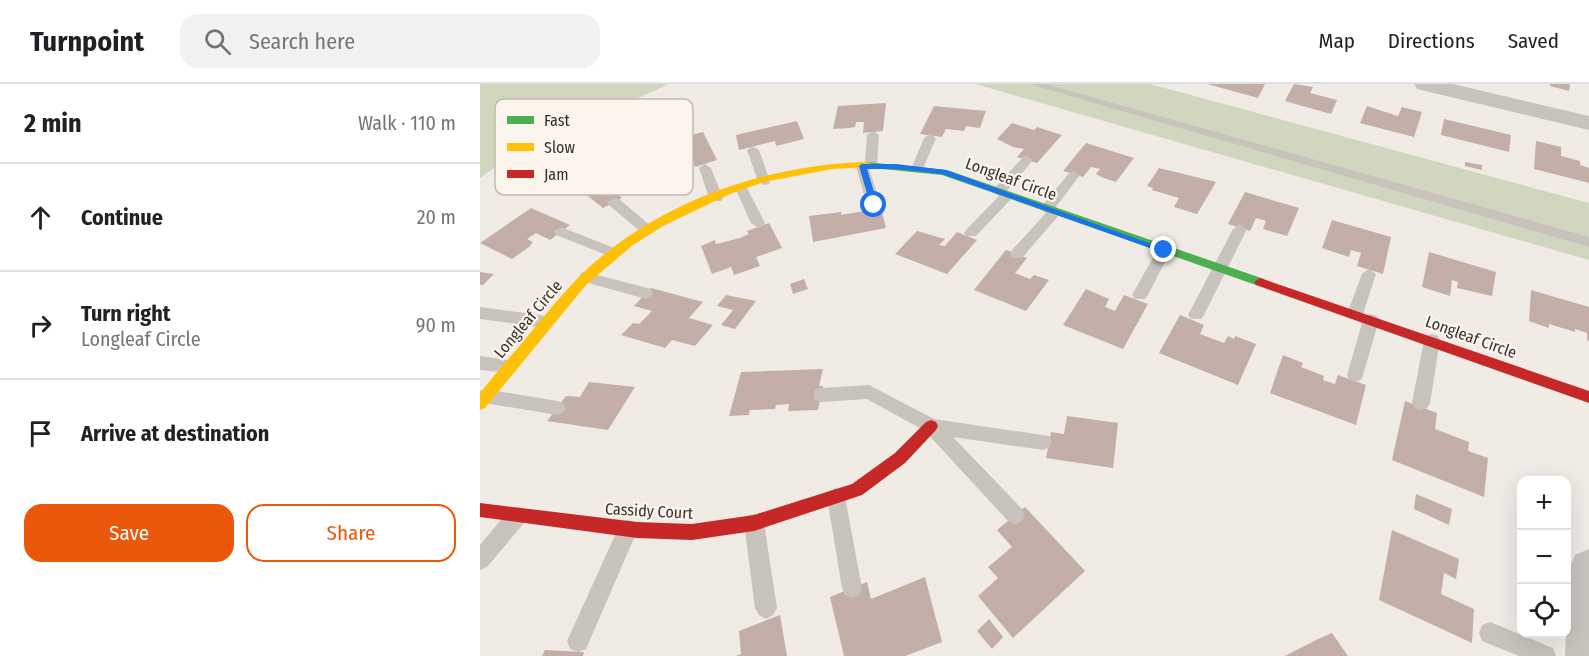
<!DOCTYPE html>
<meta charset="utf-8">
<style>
body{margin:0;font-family:"Fira Sans Condensed",sans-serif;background:#f2f2f2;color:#202124}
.controls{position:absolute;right:18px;bottom:18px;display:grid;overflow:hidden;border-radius:12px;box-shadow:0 6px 24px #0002}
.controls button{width:54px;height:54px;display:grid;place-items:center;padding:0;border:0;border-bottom:2px solid #e0e0e0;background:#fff;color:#202124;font:30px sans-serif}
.stop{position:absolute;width:18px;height:18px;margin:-14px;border:4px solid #1a73e8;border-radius:50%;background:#fff}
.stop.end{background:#1a73e8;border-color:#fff;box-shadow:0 2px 6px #0008}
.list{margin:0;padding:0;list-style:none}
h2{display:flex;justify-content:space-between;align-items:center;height:78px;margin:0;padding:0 24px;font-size:26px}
h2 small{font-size:20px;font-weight:400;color:#757577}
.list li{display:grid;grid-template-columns:39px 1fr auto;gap:18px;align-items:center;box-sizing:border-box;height:108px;padding:0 24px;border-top:2px solid #e0e0e0}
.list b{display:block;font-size:22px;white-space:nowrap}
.list p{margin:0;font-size:20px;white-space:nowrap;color:#757577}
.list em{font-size:20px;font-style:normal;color:#757577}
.actions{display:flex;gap:12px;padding:18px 24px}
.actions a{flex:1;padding:14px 0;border:2px solid #ea580c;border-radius:18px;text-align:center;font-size:21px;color:#ea580c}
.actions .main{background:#ea580c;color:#fff}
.icon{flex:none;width:33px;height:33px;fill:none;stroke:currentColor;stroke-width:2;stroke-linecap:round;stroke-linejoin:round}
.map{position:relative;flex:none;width:1109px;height:572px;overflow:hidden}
header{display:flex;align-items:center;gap:36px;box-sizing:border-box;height:84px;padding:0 30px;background:#fff;border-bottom:2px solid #e0e0e0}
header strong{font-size:28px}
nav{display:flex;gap:33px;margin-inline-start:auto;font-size:21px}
.search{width:420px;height:54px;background:#f2f2f2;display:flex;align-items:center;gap:15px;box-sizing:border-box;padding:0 21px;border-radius:18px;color:#757577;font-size:22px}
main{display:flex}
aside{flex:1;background:#fff}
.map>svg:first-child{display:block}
.green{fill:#d1d6bf}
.building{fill:#c3afa7}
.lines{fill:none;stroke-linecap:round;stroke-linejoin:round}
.lane{fill:#c9c3be;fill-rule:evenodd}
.street{fill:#c9c3be;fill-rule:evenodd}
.fast{fill:#4caf50;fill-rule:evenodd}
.slow{fill:#ffc107;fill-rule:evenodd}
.jam{fill:#c62828;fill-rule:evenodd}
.route{fill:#1a73e8}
.labels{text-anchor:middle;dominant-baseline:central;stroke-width:4.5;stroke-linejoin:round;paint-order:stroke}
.street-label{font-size:16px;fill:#3b302b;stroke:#fbf5ee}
.key{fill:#fbf5ee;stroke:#c1bab4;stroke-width:1.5}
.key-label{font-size:16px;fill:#3b302b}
</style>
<header>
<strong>Turnpoint</strong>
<div class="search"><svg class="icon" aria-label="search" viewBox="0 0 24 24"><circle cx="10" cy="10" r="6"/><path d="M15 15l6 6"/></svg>Search here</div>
<nav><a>Map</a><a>Directions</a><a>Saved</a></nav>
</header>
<main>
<aside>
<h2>2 min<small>Walk · 110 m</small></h2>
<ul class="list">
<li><svg class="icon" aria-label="ahead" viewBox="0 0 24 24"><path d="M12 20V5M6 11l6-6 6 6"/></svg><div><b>Continue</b></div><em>20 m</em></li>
<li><svg class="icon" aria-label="right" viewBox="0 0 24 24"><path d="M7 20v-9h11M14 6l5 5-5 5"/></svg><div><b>Turn right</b><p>Longleaf Circle</p></div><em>90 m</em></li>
<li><svg class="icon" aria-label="arrive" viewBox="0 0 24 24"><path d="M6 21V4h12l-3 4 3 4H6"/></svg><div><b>Arrive at destination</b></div></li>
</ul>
<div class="actions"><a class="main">Save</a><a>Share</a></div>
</aside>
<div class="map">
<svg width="1109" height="572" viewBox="0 0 1109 572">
<rect width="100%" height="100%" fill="#f0ebe5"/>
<path class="green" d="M 0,0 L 189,0 L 34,70 L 0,94 Z
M 495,0 L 670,0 L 1109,119 L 1109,176 Z"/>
<path class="building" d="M 727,0 L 785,0 L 778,14 Z
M 814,0 L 833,3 L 830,9 L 857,16 L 851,30 L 805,17 Z
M 1070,0 L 1090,0 L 1089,7 L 1070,2 Z
M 406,19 L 403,47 L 383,49 L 384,38 L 376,38 L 375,43 L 369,44 L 353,45 L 358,22 Z
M 454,22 L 506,27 L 500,44 L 486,42 L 484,47 L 466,45 L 462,53 L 440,50 Z
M 887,22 L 918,32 L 922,23 L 942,28 L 934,53 L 880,39 Z
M 964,35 L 1031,51 L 1029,68 L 961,51 Z
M 317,37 L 324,55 L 296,62 L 295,57 L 259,66 L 256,51 Z
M 532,39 L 554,46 L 557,43 L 582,51 L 557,79 L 537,73 L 544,65 L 533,63 L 517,55 Z
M 223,48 L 237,76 L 215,83 L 213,77 L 178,87 L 172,66 L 199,59 L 197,55 Z
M 1056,57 L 1081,63 L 1081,72 L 1100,77 L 1100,81 L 1109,84 L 1109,99 L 1054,85 Z
M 606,59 L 654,74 L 636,98 L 621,93 L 616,90 L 620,85 L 611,83 L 603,93 L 583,87 Z
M 985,78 L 1002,81 L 1002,86 L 985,82 Z
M 679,84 L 736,98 L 717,130 L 694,123 L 699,114 L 672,106 L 673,104 L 667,102 Z
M 132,87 L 151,102 L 137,110 L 142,114 L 123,124 L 98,104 Z
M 765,108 L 819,124 L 807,152 L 783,145 L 786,137 L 776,134 L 770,147 L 748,140 Z
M 51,124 L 90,141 L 70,156 L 56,149 L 47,155 L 53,158 L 49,163 L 32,175 L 0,159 Z
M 401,124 L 406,144 L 333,158 L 329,132 L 361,128 L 361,131 Z
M 852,136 L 911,153 L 903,190 L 877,182 L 881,169 L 871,166 L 869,173 L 842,164 Z
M 289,139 L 302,164 L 276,173 L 280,182 L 254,191 L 251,183 L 232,190 L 221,162 L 235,156 L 236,160 L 260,154 L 269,150 L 267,147 Z
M 437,147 L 465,155 L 459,161 L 465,162 L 477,148 L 497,156 L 467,190 L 415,170 Z
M 526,166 L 547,174 L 535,189 L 550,195 L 554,191 L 569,196 L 546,227 L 494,206 Z
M 949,168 L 1016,188 L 1012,212 L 977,204 L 978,198 L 972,196 L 970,212 L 942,203 Z
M 0,188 L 14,190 L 3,201 L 0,201 Z
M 324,195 L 328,205 L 313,210 L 310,200 Z
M 171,204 L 223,218 L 209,234 L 233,241 L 215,262 L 192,256 L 185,264 L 141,251 L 153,239 L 159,240 L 172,227 L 154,222 Z
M 606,205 L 629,215 L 625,223 L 635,227 L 644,211 L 668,220 L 643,265 L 583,241 Z
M 1051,206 L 1109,223 L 1109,257 L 1107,256 L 1107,249 L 1095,245 L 1095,248 L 1069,240 L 1069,244 L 1049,237 Z
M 246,211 L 276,217 L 255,245 L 241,241 L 253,226 L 237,222 Z
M 700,231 L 724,241 L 720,250 L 744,259 L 748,252 L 754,255 L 755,252 L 776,260 L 758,301 L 679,269 Z
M 803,271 L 823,279 L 821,283 L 844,292 L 843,296 L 855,300 L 858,291 L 886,301 L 876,341 L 790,309 Z
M 343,285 L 339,302 L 343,302 L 338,326 L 308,327 L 309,320 L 296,321 L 295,325 L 270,326 L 269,331 L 249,332 L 261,288 Z
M 109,298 L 155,303 L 128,346 L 67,337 L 86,312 L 100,313 Z
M 925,317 L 957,329 L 955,345 L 989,358 L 988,367 L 1008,374 L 1004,413 L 912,376 Z
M 587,332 L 638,339 L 633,384 L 566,374 L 571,348 L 584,350 Z
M 936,410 L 972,425 L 969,441 L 934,425 Z
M 545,423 L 605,487 L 533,554 L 498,512 L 518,494 L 508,483 L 532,463 L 517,446 Z
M 912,446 L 979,475 L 976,495 L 964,489 L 961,510 L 994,525 L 992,559 L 899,516 Z
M 445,493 L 462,558 L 425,572 L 364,572 L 350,513 L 387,498 L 391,515 Z
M 300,531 L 307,572 L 256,572 L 261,570 L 259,547 Z
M 509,535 L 523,553 L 512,565 L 497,547 Z
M 852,549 L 868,572 L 805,572 L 838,555 Z
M 65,566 L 104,568 L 103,572 L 62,572 Z"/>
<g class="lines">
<path class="lane" d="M 549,0 L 566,0 L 1109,153 L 1109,163 Z
M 393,47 L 399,51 L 397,82 L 389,85 L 401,121 L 394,125 L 387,121 L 376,82 L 378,79 L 385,79 L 387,51 Z
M 450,50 L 456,54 L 443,85 L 441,88 L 433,88 L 431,85 L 444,54 Z
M 273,62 L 279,66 L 290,97 L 289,100 L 284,101 L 278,97 L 267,66 Z
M 547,72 L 553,76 L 527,107 L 534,111 L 532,114 L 496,152 L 486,152 L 484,149 L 486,146 L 519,112 L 513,108 L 514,105 L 543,73 Z
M 225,80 L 231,84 L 243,114 L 241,117 L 231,117 L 229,114 L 219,84 Z
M 594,87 L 600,91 L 575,124 L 581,128 L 579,131 L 542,174 L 532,174 L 530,170 L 532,166 L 566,129 L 560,125 L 562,122 L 590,88 Z
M 261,100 L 267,104 L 285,139 L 283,142 L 278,144 L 271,139 L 255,104 Z
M 134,114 L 139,115 L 172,143 L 174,146 L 172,149 L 162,149 L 129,121 L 127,118 Z
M 760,140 L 767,145 L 724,231 L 721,235 L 711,235 L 708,231 L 753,145 Z
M 81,143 L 139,166 L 141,169 L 134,174 L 76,151 L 74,148 L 76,145 Z
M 684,161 L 691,166 L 668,211 L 665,215 L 655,215 L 652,211 L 679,163 Z
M 889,185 L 896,190 L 883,230 L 880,234 L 870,234 L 867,230 L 882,190 Z
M 106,188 L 171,205 L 173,209 L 171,213 L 166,215 L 101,197 L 99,193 L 101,189 Z
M 0,223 L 66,232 L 71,234 L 74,238 L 71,242 L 66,244 L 0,235 Z
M 891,230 L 896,232 L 899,236 L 883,291 L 881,296 L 875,298 L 869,296 L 867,291 L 883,236 L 886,232 Z
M 952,250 L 958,252 L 960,256 L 950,319 L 947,324 L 941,326 L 935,324 L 932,319 L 944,256 L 946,252 Z
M 0,272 L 36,277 L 38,282 L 36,287 L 30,289 L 0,286 Z
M 389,301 L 454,335 L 569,352 L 572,358 L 569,364 L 563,366 L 473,353 L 542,425 L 545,431 L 542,437 L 535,440 L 528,437 L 445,347 L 387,315 L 341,318 L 335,316 L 333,311 L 335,306 L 341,304 Z
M 5,305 L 77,317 L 83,319 L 86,324 L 83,329 L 77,331 L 5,319 L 0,317 L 0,307 Z
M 356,404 L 363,407 L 365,413 L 382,504 L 379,511 L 372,514 L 365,511 L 362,504 L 347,413 L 349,407 Z
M 37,423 L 44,425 L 47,432 L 44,439 L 7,483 L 0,486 L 0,461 L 30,425 Z
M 274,430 L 281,432 L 284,439 L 297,524 L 293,531 L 286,535 L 279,531 L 275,524 L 264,439 L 267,432 Z
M 148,436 L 155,438 L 158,445 L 106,565 L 98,568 L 90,565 L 87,557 L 141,438 Z
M 1010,538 L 1073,564 L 1076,572 L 1039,572 L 1002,557 L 999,549 L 1002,541 Z"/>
<path class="street" d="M 934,0 L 973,0 L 1109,32 L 1109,46 L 937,5 Z
M 1109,465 L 1109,572 L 1085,572 L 1089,485 L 1095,471 Z"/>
<path class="fast" d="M 386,78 L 467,86 L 784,195 L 786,198 L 780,202 L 776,201 L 462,91 L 382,83 L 381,81 Z"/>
<path class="slow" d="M 386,78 L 390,79 L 390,83 L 352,85 L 284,98 L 250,110 L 183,142 L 153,161 L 106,201 L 5,324 L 0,326 L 0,309 C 15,290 31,272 47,253 C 66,230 85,206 107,185 C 182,117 285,81 386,78 Z"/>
<path class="jam" d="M 780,194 L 1109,307 L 1109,319 L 776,201 L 774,198 Z
M 451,336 L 456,338 L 458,342 L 456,346 L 425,379 L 382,411 L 274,447 L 212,456 L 157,454 L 0,433 L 0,419 L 157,438 L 212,440 L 274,431 L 372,400 L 415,369 L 446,338 Z"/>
</g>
<path class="route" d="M 382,80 L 416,80 L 466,86 L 688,166 L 681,168 L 462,90 L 416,85 L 387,85 L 398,121 L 391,123 L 379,82 Z"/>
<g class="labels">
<g class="street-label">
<text transform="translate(531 95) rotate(20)">Longleaf Circle</text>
<text transform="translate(48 235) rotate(-50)">Longleaf Circle</text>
<text transform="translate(991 253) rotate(20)">Longleaf Circle</text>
<text transform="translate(169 427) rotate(3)">Cassidy Court</text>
</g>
</g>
<rect x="15" y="15" width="198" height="96" rx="9" class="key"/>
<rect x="27" y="32" width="27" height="8" fill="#4caf50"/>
<rect x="27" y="59" width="27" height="8" fill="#ffc107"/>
<rect x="27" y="86" width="27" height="8" fill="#c62828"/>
<g class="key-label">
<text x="64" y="42">Fast</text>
<text x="64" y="69">Slow</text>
<text x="64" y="96">Jam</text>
</g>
</svg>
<div class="controls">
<button>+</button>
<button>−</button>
<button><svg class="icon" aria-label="locate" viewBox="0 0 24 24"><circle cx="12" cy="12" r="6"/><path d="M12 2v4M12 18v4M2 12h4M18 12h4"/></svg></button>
</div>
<div class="stop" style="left:394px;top:121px"></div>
<div class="stop end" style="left:684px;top:166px"></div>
</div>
</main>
